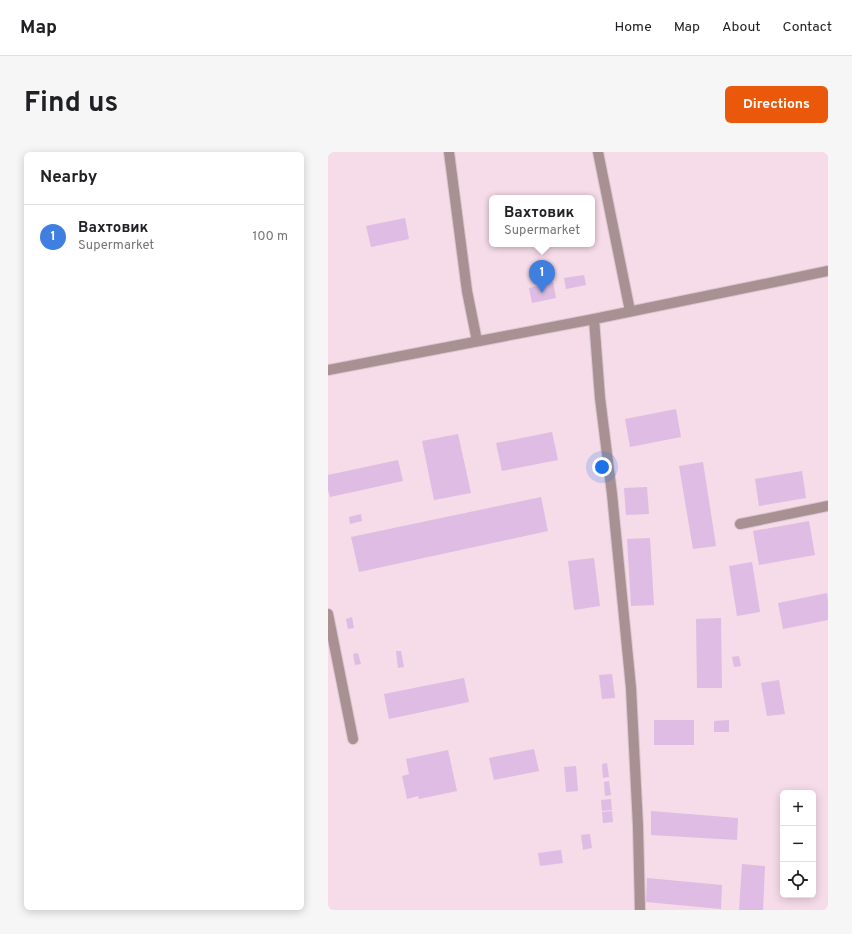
<!DOCTYPE html>
<meta charset="utf-8">
<style>
body{margin:0;font-family:Overpass,sans-serif;background:#f6f6f6;color:#202124}
.controls{position:absolute;right:12px;bottom:12px;display:grid;overflow:hidden;border-radius:6px;box-shadow:0 2px 10px #0003}
.controls button{width:36px;height:36px;display:grid;place-items:center;padding:0;border:0;border-bottom:1px solid #e0e0e0;background:#fff;color:#202124;font:20px sans-serif}
.you{position:absolute;left:274px;top:315px;width:14px;height:14px;margin:-10px;border:3px solid #fff;border-radius:50%;background:#1a73e8;box-shadow:0 0 0 6px #1a73e833}
.badge{display:grid;place-items:center;width:26px;height:26px;border-radius:50%;background:#ea580c;color:#fff;font-size:13px;font-weight:700}
.pin{position:absolute;translate:-50% -33px;filter:drop-shadow(0 1px 2px #0008)}
.pin::after{content:'';position:absolute;top:21px;width:14px;height:12px;background:inherit;clip-path:polygon(0 0,100% 0,50% 100%)}
.popup{position:absolute;left:161px;top:43px;width:106px;height:52px;box-sizing:border-box;display:grid;place-content:center;border-radius:6px;background:#fff;filter:drop-shadow(0 1px 3px #0005);font-size:13px;white-space:nowrap;color:#757577}
.popup b{font-size:15px;color:#202124}
.popup::after{content:'';position:absolute;left:50%;top:100%;margin-left:-8px;border:8px solid transparent;border-top-color:#fff}
.list{margin:0;padding:0;list-style:none}
h2{display:flex;justify-content:space-between;align-items:center;height:52px;margin:0;padding:0 16px;font-size:17px}
h2 small{font-size:13px;font-weight:400;color:#757577}
.list li{display:grid;grid-template-columns:26px 1fr auto;gap:12px;align-items:center;box-sizing:border-box;height:64px;padding:0 16px;border-top:1px solid #e0e0e0}
.list b{display:block;font-size:15px;white-space:nowrap}
.list p{margin:0;font-size:13px;white-space:nowrap;color:#757577}
.list em{font-size:13px;font-style:normal;color:#757577}
.icon{flex:none;width:22px;height:22px;fill:none;stroke:currentColor;stroke-width:2;stroke-linecap:round;stroke-linejoin:round}
.map{position:relative;flex:none;width:500px;height:758px;overflow:hidden;border-radius:6px}
header{display:flex;align-items:center;gap:24px;box-sizing:border-box;height:56px;padding:0 20px;background:#fff;border-bottom:1px solid #e0e0e0}
header strong{font-size:19px}
nav{display:flex;gap:22px;margin-inline-start:auto;font-size:14px}
.intro{display:flex;align-items:center;justify-content:space-between;box-sizing:border-box;height:96px;padding:0 24px}
h1{margin:0;font-size:28px}
.button{padding:10px 18px;border-radius:6px;background:#ea580c;color:#fff;font-size:14px;font-weight:700}
main{display:flex;gap:24px;padding:0 24px}
aside{flex:1;background:#fff;border-radius:6px;box-shadow:0 2px 10px #0003}
.map>svg:first-child{display:block}
.built{fill:#f6dbe8;fill-rule:evenodd}
.building{fill:#debce3}
.lines{fill:none;stroke-linecap:round;stroke-linejoin:round}
.minor-casing{stroke:#d7c6ce;stroke-width:12}
.minor{stroke:#a89093;stroke-width:10}
</style>
<header>
<strong>Map</strong>
<nav><a>Home</a><a>Map</a><a>About</a><a>Contact</a></nav>
</header>
<div class="intro"><h1>Find us</h1><a class="button">Directions</a></div>
<main>
<aside>
<h2>Nearby<small></small></h2>
<ul class="list">
<li><span class="badge" style="background:#3f7fe0">1</span><div><b>Вахтовик</b><p>Supermarket</p></div><em>100 m</em></li>
</ul>
</aside>
<div class="map">
<svg width="500" height="758" viewBox="0 0 500 758">
<rect width="100%" height="100%" fill="#fdeaf3"/>
<path class="built" d="M 0,0 L 500,0 L 500,758 L 0,758 ZM 164,46 L 264,46 L 264,92 L 164,92 ZM 455,641 L 485,641 L 485,743 L 455,743 Z"/>
<path class="building" d="M 77,66 L 81,87 L 43,95 L 38,74 Z
M 256,123 L 258,133 L 238,137 L 236,126 Z
M 225,130 L 228,146 L 204,151 L 201,136 Z
M 348,257 L 353,285 L 302,295 L 297,267 Z
M 224,280 L 230,308 L 174,319 L 168,291 Z
M 130,282 L 143,341 L 106,348 L 94,289 Z
M 70,308 L 75,329 L 2,345 L 0,338 L 0,323 Z
M 375,310 L 388,394 L 365,397 L 351,314 Z
M 474,319 L 478,346 L 431,354 L 427,327 Z
M 319,335 L 321,362 L 298,363 L 296,336 Z
M 213,345 L 220,379 L 31,420 L 23,385 Z
M 33,362 L 34,369 L 22,372 L 21,365 Z
M 481,369 L 487,403 L 431,413 L 425,379 Z
M 322,386 L 326,453 L 303,454 L 299,387 Z
M 266,406 L 272,454 L 246,458 L 240,409 Z
M 424,410 L 432,460 L 409,464 L 401,414 Z
M 499,441 L 500,449 L 500,468 L 455,477 L 450,451 Z
M 24,465 L 26,476 L 20,477 L 18,467 Z
M 393,466 L 394,536 L 369,536 L 368,467 Z
M 68,499 L 73,499 L 76,515 L 70,516 Z
M 30,501 L 33,512 L 27,513 L 25,502 Z
M 411,504 L 413,514 L 406,515 L 404,505 Z
M 284,522 L 287,546 L 274,547 L 271,523 Z
M 136,526 L 141,550 L 61,567 L 56,542 Z
M 451,528 L 457,562 L 439,564 L 433,531 Z
M 326,568 L 366,568 L 366,593 L 326,593 Z
M 401,568 L 401,580 L 386,580 L 386,569 Z
M 206,597 L 211,619 L 166,628 L 161,606 Z
M 120,598 L 129,639 L 91,647 L 90,644 L 79,647 L 74,624 L 81,622 L 78,607 Z
M 279,611 L 281,625 L 275,626 L 274,612 Z
M 248,614 L 250,639 L 238,640 L 236,615 Z
M 281,629 L 283,643 L 277,644 L 276,630 Z
M 283,647 L 284,658 L 274,659 L 273,648 Z
M 284,659 L 285,670 L 275,671 L 274,660 Z
M 323,659 L 410,666 L 409,688 L 323,683 Z
M 262,682 L 264,696 L 255,698 L 253,683 Z
M 233,698 L 235,711 L 212,714 L 210,701 Z
M 414,712 L 437,714 L 435,758 L 411,758 Z
M 319,726 L 394,733 L 393,757 L 318,750 Z"/>
<g class="lines">
<g class="minor-casing">
<path id="minor" d="M 121,0 L 139,139 L 149,189
M 270,0 L 302,159
M 266,167 L 272,246 L 284,342 L 303,536 L 310,674 L 312,758
M 0,218 L 266,167 L 500,119
M 412,372 L 500,354
M 0,462 L 25,587"/>
</g>
<use href="#minor" class="minor"/>
</g>
</svg>
<div class="controls">
<button>+</button>
<button>−</button>
<button><svg class="icon" aria-label="locate" viewBox="0 0 24 24"><circle cx="12" cy="12" r="6"/><path d="M12 2v4M12 18v4M2 12h4M18 12h4"/></svg></button>
</div>
<div class="you"></div>
<div class="pin badge" style="left:214px;top:141px;background:#3f7fe0">1</div>
<div class="popup"><b>Вахтовик</b>Supermarket</div>
</div>
</main>
